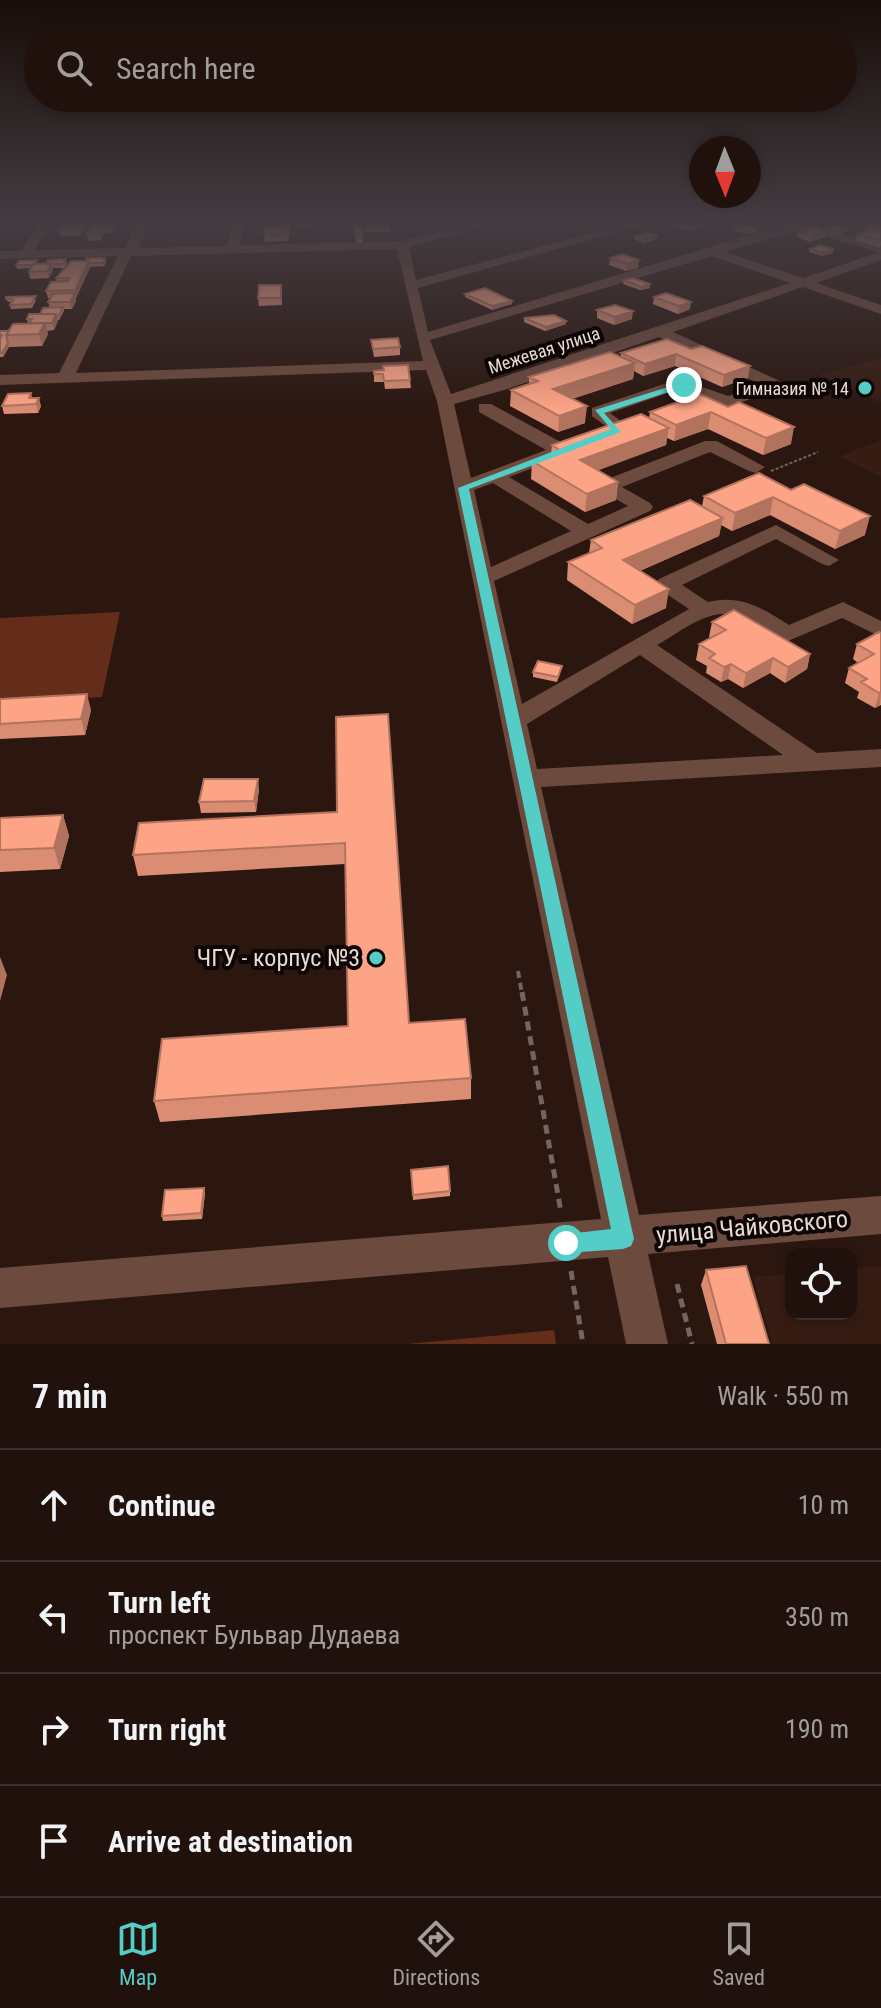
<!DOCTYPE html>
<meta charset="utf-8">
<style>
body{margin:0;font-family:"Roboto Condensed",sans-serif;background:#2d1f1a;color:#f1f3f6}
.controls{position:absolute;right:24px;bottom:24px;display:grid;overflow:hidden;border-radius:16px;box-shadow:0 4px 12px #0003}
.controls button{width:72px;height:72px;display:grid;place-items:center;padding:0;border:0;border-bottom:2px solid #3d312d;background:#20110c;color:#f1f3f6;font:40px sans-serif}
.compass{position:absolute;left:689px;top:136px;width:72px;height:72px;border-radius:50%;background:#20110c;box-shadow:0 4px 12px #0003;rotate:179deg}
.stop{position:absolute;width:24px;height:24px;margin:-18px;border:6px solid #54cdc6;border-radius:50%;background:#fff}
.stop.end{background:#54cdc6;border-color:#fff;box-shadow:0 2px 8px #0008}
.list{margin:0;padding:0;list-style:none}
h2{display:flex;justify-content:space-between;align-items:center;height:104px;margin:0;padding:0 32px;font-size:34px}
h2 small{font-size:26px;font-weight:400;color:#a29d9d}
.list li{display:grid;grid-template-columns:52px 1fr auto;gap:24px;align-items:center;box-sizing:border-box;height:112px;padding:0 32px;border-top:2px solid #3d312d}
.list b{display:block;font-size:30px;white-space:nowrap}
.list p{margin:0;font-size:26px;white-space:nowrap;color:#a29d9d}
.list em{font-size:26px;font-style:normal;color:#a29d9d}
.icon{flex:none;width:44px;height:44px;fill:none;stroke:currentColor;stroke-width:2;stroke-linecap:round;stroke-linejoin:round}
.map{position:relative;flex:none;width:881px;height:1344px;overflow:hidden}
.search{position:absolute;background:#20110c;box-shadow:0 4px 12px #0003;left:24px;right:24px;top:24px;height:88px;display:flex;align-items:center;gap:20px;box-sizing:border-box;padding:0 28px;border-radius:44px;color:#a29d9d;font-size:30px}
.sheet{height:552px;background:#20110c}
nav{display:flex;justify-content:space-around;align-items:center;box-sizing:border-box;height:112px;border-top:2px solid #3d312d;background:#20110c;font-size:22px;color:#a29d9d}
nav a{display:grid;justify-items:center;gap:4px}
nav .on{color:#54cdc6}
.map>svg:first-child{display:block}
.built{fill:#361c13}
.green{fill:#632d19}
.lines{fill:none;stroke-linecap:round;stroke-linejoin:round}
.path-far2{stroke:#76645e;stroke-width:2;stroke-dasharray:3 2;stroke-linecap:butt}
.path-far1{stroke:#76645e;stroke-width:4;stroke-dasharray:7 5;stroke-linecap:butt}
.path{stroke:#76645e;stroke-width:5;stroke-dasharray:9 6;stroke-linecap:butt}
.minor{fill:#6d4a3e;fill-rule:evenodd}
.wall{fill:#da8d73}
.shaded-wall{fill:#b2735e}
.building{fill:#fea486;stroke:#b2735e;stroke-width:2}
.route{fill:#54cdc6}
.poi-dot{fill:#54cdc6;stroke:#0d0503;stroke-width:3}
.labels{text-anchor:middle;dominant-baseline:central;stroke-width:8;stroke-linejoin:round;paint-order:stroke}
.far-street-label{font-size:18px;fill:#e8dad5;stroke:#0d0503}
.far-poi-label{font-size:18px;fill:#e8dad5;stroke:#0d0503;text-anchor:end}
.near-poi-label{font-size:24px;fill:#e8dad5;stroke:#0d0503;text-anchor:end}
.near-street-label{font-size:24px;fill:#e8dad5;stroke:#0d0503}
</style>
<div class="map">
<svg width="881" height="1344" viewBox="0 0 881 1344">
<rect width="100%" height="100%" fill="#2b1710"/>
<path class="built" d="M 881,358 L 881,402 L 818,375 Z
M 881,440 L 881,477 L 839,456 Z
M 881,1266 L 881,1344 L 773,1344 L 753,1277 L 791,1274 L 791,1314 L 851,1314 L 851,1268 Z"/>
<path class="green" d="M 120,612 L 102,697 L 0,703 L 0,618 Z
M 554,1330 L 556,1344 L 407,1344 Z"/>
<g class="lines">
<path class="path-far2" d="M 771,471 L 818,452"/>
<path class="path-far1" d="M 518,971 L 522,994"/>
<path class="path" d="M 522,992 L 561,1212
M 571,1271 L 583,1344
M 677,1284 L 692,1344"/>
<path class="minor" d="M 38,223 L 50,223 L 34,250 L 126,248 L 136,223 L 148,223 L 139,248 L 227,246 L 232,223 L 244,223 L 239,245 L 402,241 L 474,223 L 494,223 L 409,247 L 416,280 L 629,223 L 649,223 L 418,288 L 428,332 L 790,223 L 815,223 L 813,226 L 881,245 L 881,260 L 816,283 L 881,305 L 881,314 L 803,287 L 673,332 L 782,382 L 782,388 L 728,407 L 679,389 L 610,413 L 625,424 L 625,432 L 603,442 L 591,442 L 591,434 L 607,427 L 592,416 L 592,408 L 673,381 L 685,381 L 728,396 L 762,385 L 659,337 L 504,390 L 454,404 L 471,478 L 546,450 L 479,412 L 479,404 L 491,404 L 568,446 L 571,450 L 567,455 L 509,477 L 588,524 L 628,506 L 600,490 L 600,482 L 705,441 L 717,441 L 765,467 L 756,473 L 749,471 L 710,452 L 622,487 L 650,503 L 653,507 L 650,511 L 494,581 L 522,704 L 689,609 L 659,589 L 656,584 L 659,579 L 776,525 L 839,560 L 829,566 L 822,564 L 776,539 L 682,585 L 708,602 C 740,594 763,608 789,625 L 843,602 L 881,621 L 881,637 L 842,618 L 788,641 C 774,637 762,627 749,620 C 716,601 685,629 657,645 L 817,753 L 881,749 L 881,767 L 541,787 L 639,1215 L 881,1196 L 881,1234 L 648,1254 L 668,1344 L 626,1344 L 608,1257 L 0,1308 L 0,1268 L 601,1219 L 437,401 L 426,370 L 0,385 L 0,375 L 59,373 L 118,256 L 0,259 L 0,251 L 22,251 ZM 800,229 L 877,252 L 880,252 L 803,278 L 725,252 ZM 397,249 L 423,361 L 76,373 L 131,256 ZM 712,256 L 790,283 L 451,394 L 430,340 ZM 493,483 L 571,531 L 491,567 L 474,490 ZM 640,655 L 783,755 L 537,769 L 527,724 Z"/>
</g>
<path class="wall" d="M 93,223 L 116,227 L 113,233 L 104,233 L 101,240 L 88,241 L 87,234 Z
M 309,223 L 309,227 L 298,227 L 297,224 Z
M 354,223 L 363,236 L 363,243 L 356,243 Z
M 365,223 L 390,223 L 390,232 L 365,232 Z
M 677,223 L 706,223 L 705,227 L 691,231 L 676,226 Z
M 881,223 L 881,246 L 879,247 L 856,241 L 857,234 L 865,231 L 866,225 Z
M 734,227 L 757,228 L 756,232 L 746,234 L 734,230 Z
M 291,228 L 288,241 L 265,242 L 264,235 Z
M 825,228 L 849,228 L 848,231 L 835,235 L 827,232 L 826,237 L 810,242 L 796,237 L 798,231 L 825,230 Z
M 84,229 L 80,236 L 61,236 L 59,230 Z
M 635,236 L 658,236 L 657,239 L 644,243 L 634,239 Z
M 810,249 L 833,249 L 833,253 L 822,256 L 809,252 Z
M 105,258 L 106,262 L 104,266 L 90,267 L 76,298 L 76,301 L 72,309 L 64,309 L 64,311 L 59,320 L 58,320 L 54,330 L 47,331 L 48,334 L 42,346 L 9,347 L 3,357 L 0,357 L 0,331 L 9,331 L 28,323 L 27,319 L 40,314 L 50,308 L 48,302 L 51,298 L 48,298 L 46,291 L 57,282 L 56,278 L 86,261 Z
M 610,258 L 639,260 L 638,268 L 626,271 L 609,265 Z
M 66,259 L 67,263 L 64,268 L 52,268 L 53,270 L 49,278 L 30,279 L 29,272 L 31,268 L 17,269 L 16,265 L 46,264 Z
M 624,280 L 650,288 L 640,290 L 623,284 Z
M 281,285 L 282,305 L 259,306 L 258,298 Z
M 465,294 L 512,304 L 492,310 L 465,297 Z
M 5,297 L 36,300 L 32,308 L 11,309 L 10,305 L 11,303 L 6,300 Z
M 654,297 L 690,309 L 678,314 L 653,304 Z
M 597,310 L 632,319 L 614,325 L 597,318 Z
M 524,318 L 566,324 L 545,331 L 524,322 Z
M 667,339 L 748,378 L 722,387 L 675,366 L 643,376 L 634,371 L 633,379 L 572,399 L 585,423 L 558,432 L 510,406 L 511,390 L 529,384 L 529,377 L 621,357 L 621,353 Z
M 371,340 L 400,347 L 400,355 L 374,357 Z
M 374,371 L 410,380 L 411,388 L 385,389 L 384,382 L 374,382 Z
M 31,393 L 32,398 L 41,406 L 38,413 L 4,414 L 2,406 Z
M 700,394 L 791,444 L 763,455 L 708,429 L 674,441 L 667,438 L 666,445 L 597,470 L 618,482 L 616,500 L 585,512 L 531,479 L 532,461 L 551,454 L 552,445 L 649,418 L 650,412 Z
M 759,473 L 865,535 L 835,549 L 770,515 L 732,531 L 721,525 L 719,536 L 640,571 L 666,608 L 632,624 L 567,580 L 568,562 L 589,553 L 591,540 L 702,506 L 704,496 Z
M 712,622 L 810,654 L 807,669 L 785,683 L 770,673 L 743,688 L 728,679 L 721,682 L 706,673 L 707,666 L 696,660 L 699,644 L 711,638 L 709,637 Z
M 881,633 L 881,705 L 875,708 L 857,698 L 859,692 L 845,683 L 849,668 L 858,663 L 853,659 L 857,644 Z
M 562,666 L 557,682 L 533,677 L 533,672 Z
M 0,699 L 91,710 L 85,735 L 0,739 Z
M 259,789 L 256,812 L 201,813 L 199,802 Z
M 337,812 L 409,1023 L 471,1078 L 471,1099 L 160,1122 L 154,1101 L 348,1026 L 345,864 L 138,876 L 133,855 Z
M 63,815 L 69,836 L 60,869 L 0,872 L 0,818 Z
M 411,1170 L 450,1191 L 450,1196 L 413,1200 Z
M 205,1193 L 202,1219 L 163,1221 L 162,1216 Z
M 706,1270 L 769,1344 L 717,1344 L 701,1285 Z"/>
<path class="shaded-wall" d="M 83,223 L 84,229 L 80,236 L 79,229 Z
M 113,223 L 116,223 L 116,227 L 113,233 L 112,226 Z
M 695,223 L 706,223 L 705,227 L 691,231 L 692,224 Z
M 103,227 L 104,233 L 101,240 L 100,234 Z
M 757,228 L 756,232 L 746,234 L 747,231 Z
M 849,228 L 848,231 L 835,235 L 836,231 Z
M 827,231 L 826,237 L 810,242 L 812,235 Z
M 658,236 L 657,239 L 644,243 L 644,239 Z
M 833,249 L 833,253 L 822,256 L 823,253 Z
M 639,260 L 638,268 L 626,271 L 627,264 Z
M 89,261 L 90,268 L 76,298 L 75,290 Z
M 52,263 L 53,270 L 49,278 L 47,271 Z
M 650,284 L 650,288 L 640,290 L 641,287 Z
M 75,293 L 76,301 L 72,309 L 70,302 Z
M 512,301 L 512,304 L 492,310 L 492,306 Z
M 691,302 L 690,309 L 678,314 L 679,306 Z
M 633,311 L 632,319 L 614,325 L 615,317 Z
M 56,314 L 58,321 L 54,330 L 52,323 Z
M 566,321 L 566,324 L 545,331 L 546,327 Z
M 45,323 L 48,334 L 42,346 L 39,334 Z
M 8,343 L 9,347 L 3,357 L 2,353 Z
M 676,354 L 675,366 L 643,376 L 645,364 Z
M 635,363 L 633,379 L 552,405 L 553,389 Z
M 750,366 L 748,378 L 722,387 L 724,375 Z
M 39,398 L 41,406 L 38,413 L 36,404 Z
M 587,406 L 585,423 L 558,432 L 559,416 Z
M 711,412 L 708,429 L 674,441 L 676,425 Z
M 794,427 L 791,444 L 763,455 L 766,438 Z
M 669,428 L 666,445 L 578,478 L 580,460 Z
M 618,482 L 616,500 L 585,512 L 587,494 Z
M 773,497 L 770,515 L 732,531 L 735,513 Z
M 870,516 L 865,535 L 835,549 L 840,531 Z
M 723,518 L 719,536 L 621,579 L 623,560 Z
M 669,589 L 666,608 L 632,624 L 635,605 Z
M 810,654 L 807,669 L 785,683 L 788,667 Z
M 773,658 L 770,673 L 743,688 L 746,673 Z
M 731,664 L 728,679 L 721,682 L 724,667 Z
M 881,692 L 880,705 L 875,708 L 879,693 Z
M 87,694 L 91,710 L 85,735 L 81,719 Z
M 258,779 L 259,789 L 256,812 L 254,801 Z
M 63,815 L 69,836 L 60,869 L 54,848 Z
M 0,957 L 7,975 L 0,1001 Z
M 204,1188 L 205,1193 L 202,1219 L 201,1213 Z"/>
<path class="building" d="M 63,223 L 82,223 L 79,229 L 59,230 Z
M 93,223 L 113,223 L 112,226 L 103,227 L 100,234 L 87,234 Z
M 280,223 L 290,223 L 287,235 L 264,235 L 265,228 L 279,228 Z
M 354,223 L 361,223 L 363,236 L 356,236 Z
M 365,223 L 390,223 L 390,225 L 365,226 Z
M 871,223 L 881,223 L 881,229 L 866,225 Z
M 744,224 L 757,228 L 747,231 L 734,227 Z
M 838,225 L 849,228 L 836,231 L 825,228 Z
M 813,226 L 827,231 L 812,235 L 798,231 Z
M 872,229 L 881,231 L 881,240 L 857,234 Z
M 648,233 L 658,236 L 644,239 L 635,236 Z
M 820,245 L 833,249 L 823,253 L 810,249 Z
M 622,254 L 639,260 L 627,264 L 610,258 Z
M 87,258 L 105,258 L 103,263 L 89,263 L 89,261 L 86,261 Z
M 66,259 L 63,264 L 46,264 L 48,260 Z
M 37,260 L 33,265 L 16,265 L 19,261 Z
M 71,261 L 89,261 L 75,290 L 46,291 L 51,282 L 68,281 L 69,278 L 56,278 Z
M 52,263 L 47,271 L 29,272 L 33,264 Z
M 633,278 L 650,284 L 641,287 L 624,280 Z
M 259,285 L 281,285 L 281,298 L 258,298 Z
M 485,288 L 512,301 L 492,306 L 465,294 Z
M 75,293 L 70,302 L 48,302 L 53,294 Z
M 666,293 L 691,302 L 679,306 L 654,297 Z
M 36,296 L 31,304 L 10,305 L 13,300 L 5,297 Z
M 615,305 L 633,311 L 615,317 L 597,310 Z
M 63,307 L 59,316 L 57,316 L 56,314 L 40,314 L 43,308 Z
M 29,314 L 56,314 L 52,323 L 29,323 L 32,319 L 27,319 Z
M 554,315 L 566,321 L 546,327 L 524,318 Z
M 45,323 L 39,334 L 6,335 L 13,324 Z
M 0,331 L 9,331 L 6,335 L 8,343 L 2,353 L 0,353 L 0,339 L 2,335 L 0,335 Z
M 398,338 L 400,347 L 373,349 L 371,340 Z
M 667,339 L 691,349 L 702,346 L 750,366 L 724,375 L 676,354 L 645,364 L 621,353 Z
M 610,352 L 635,363 L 553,389 L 587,406 L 559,416 L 511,390 L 538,381 L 529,377 Z
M 408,365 L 410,380 L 384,381 L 383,374 L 374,374 L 374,371 L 384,370 L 383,366 Z
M 31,393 L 29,398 L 39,398 L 36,404 L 2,406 L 8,394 Z
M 700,394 L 728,407 L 739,402 L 794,427 L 766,438 L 711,412 L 676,425 L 650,412 Z
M 641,414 L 669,428 L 580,460 L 618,482 L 587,494 L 532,461 L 561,451 L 552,445 Z
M 759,473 L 791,490 L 804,484 L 870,516 L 840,531 L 773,497 L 735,513 L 704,496 Z
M 690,500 L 723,518 L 623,560 L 669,589 L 635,605 L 568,562 L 602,548 L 591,540 Z
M 734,610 L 810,654 L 788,667 L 773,658 L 746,673 L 731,664 L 724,667 L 709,658 L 715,654 L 699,644 L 726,630 L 712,622 Z
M 879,632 L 881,633 L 881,692 L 879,693 L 861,682 L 867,679 L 849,668 L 874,654 L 857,644 Z
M 538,661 L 562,666 L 558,677 L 533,672 Z
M 87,694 L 81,719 L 0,724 L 0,699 Z
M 388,714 L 409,1023 L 465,1019 L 471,1078 L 154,1101 L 162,1039 L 348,1026 L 345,843 L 133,855 L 139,823 L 337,812 L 336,717 Z
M 204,779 L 258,779 L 254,801 L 199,802 Z
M 63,815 L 54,848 L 0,850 L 0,818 Z
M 448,1166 L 450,1191 L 413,1195 L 411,1170 Z
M 204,1188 L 201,1213 L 162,1216 L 165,1190 Z
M 746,1266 L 769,1344 L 726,1344 L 706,1270 Z"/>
<linearGradient id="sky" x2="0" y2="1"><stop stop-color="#180d09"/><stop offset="0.54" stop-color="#443c42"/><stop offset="1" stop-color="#443c42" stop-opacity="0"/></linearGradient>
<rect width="881" height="411" fill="url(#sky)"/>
<path class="route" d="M 684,382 L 687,386 L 604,413 L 621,432 L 469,489 L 634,1239 L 631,1246 L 623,1249 L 566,1253 L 558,1250 L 555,1243 L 558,1235 L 611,1229 L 458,488 L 611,429 L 595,410 Z"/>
<g class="poi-dot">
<circle cx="865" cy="388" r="8"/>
<circle cx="376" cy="958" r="8"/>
</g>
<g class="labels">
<g class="far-street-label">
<text transform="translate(544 350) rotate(-18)">Межевая улица</text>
</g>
<g class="far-poi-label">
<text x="849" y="388">Гимназия № 14</text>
</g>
<g class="near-poi-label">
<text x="360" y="958">ЧГУ - корпус №3</text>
</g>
<g class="near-street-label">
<text transform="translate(752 1227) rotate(-5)">улица Чайковского</text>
</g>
</g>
</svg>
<div class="controls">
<button><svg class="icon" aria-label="locate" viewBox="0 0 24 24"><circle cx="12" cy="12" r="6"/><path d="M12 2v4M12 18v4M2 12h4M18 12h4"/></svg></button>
</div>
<svg class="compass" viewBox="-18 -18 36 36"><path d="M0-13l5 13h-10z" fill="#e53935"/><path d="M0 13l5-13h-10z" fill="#a29d9d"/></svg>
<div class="stop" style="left:566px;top:1243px"></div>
<div class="stop end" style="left:684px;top:385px"></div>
<div class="search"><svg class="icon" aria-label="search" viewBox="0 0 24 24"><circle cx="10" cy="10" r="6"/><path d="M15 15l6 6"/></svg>Search here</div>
</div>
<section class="sheet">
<h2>7 min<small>Walk · 550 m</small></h2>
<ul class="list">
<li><svg class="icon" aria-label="ahead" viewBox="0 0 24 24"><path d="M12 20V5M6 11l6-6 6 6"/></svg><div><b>Continue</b></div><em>10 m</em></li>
<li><svg class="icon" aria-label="left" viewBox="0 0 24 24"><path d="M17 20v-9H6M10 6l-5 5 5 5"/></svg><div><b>Turn left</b><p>проспект Бульвар Дудаева</p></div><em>350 m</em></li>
<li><svg class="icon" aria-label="right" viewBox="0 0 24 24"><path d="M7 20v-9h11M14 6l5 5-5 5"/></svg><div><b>Turn right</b></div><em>190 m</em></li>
<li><svg class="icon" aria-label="arrive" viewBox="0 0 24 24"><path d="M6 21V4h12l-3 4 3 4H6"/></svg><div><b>Arrive at destination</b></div></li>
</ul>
</section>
<nav>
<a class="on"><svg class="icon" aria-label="map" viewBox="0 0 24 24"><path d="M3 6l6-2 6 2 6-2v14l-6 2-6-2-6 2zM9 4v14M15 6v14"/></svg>Map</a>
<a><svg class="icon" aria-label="directions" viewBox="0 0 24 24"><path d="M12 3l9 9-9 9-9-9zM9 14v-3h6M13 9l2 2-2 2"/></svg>Directions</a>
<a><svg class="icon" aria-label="saved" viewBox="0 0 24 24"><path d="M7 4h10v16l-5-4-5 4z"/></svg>Saved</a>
</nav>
